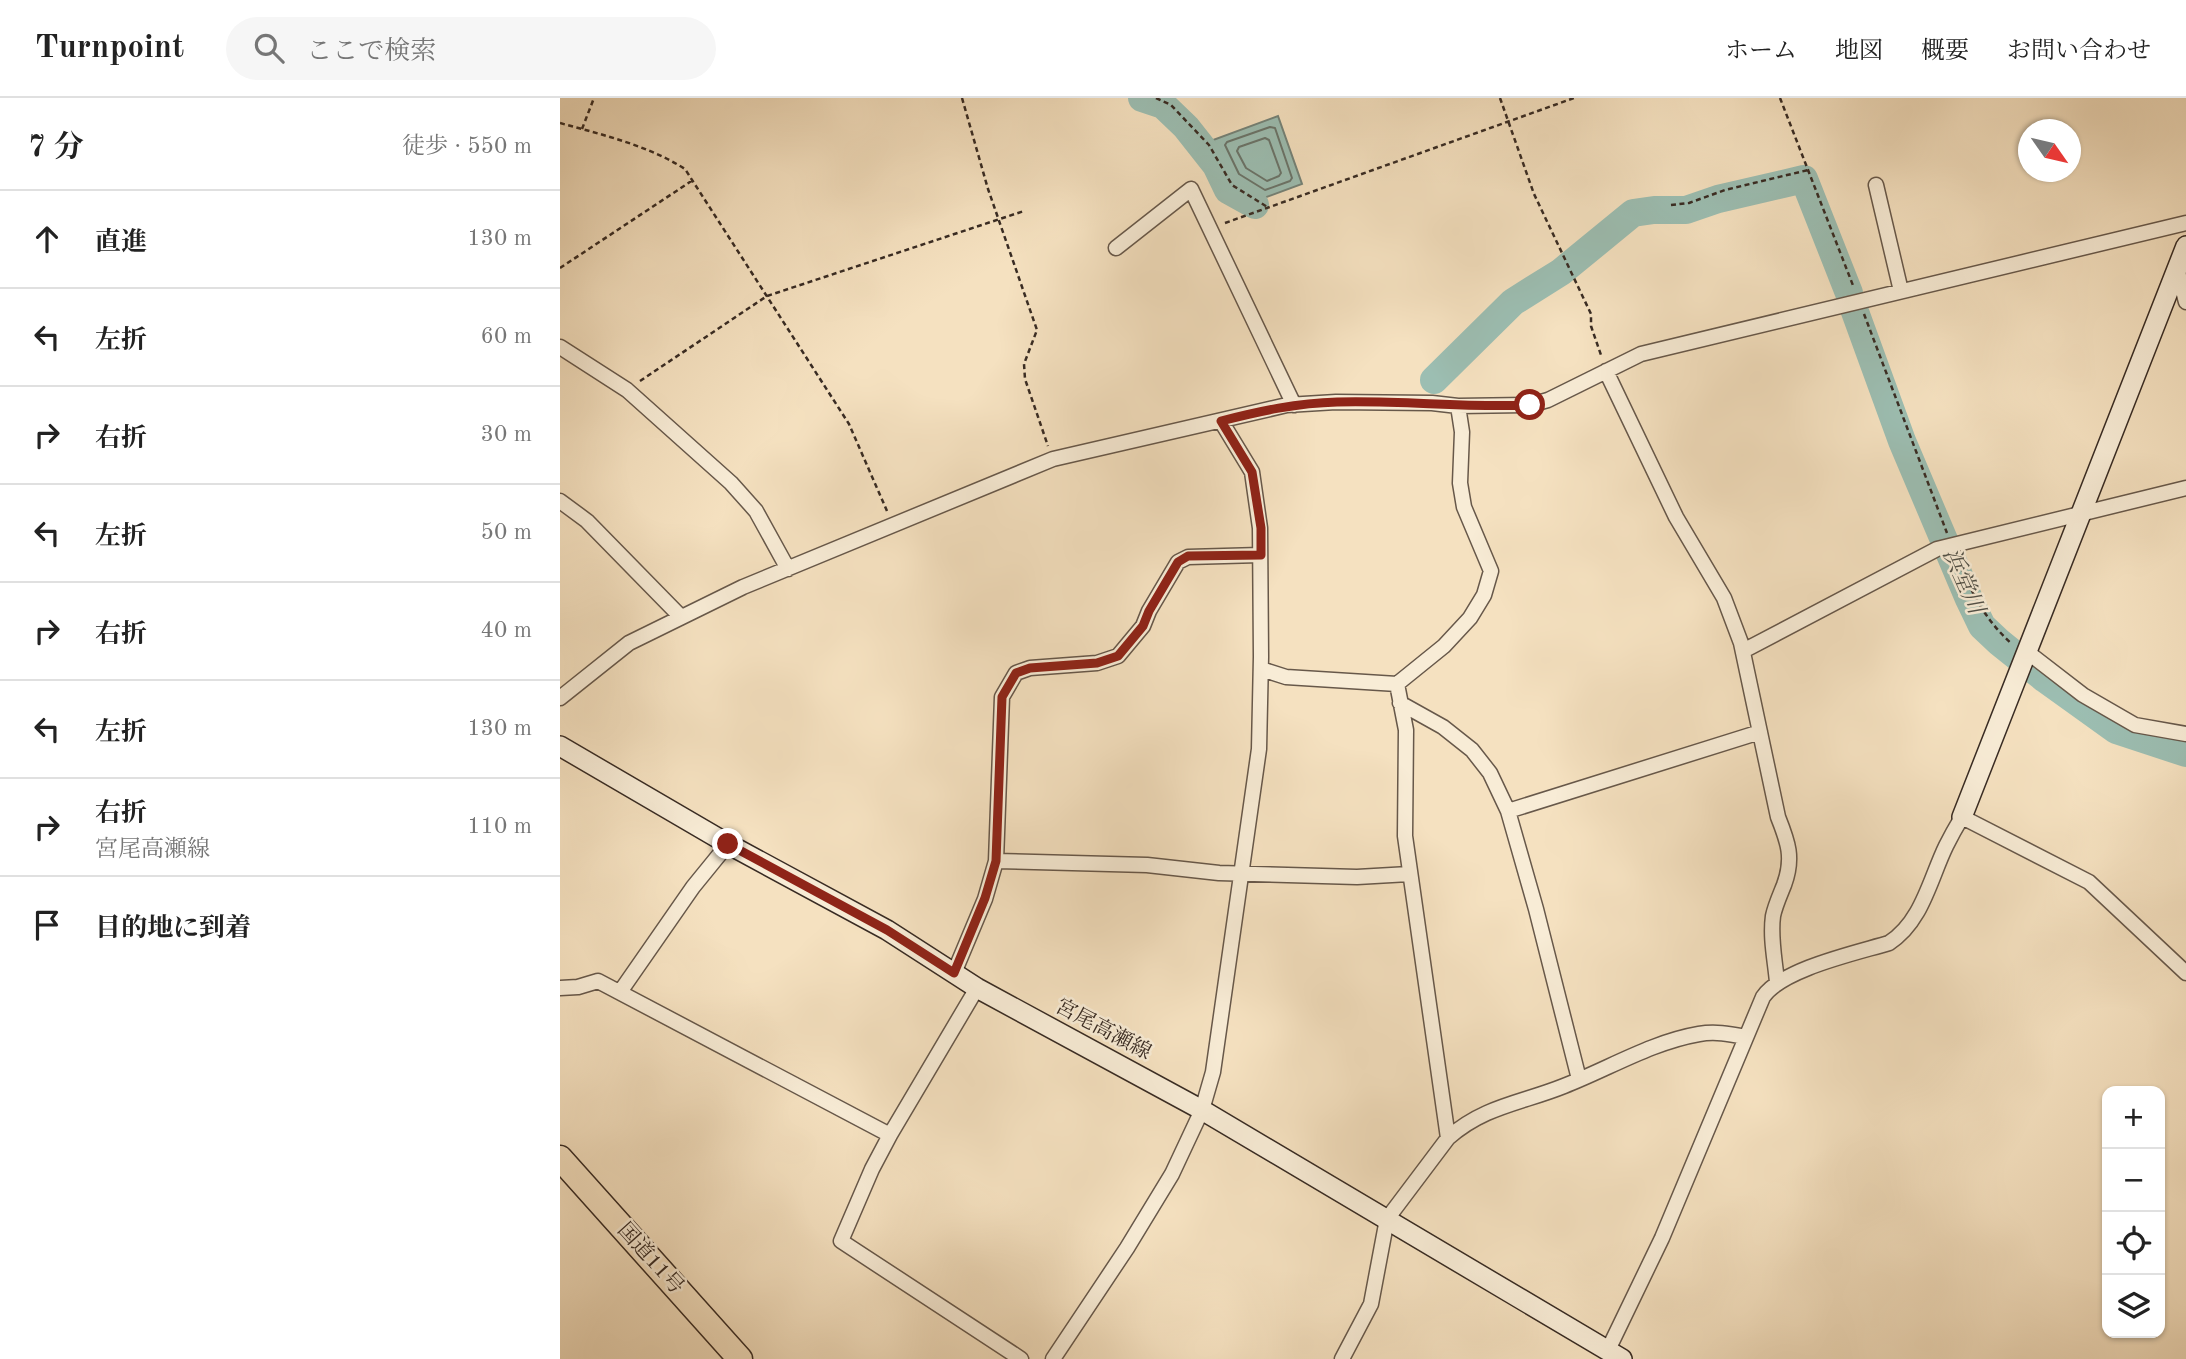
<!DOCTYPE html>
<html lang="ja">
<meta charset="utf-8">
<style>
body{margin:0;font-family:"Old Standard TT","Noto Serif JP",serif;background:#f6f6f6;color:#222}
.controls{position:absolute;right:21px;bottom:21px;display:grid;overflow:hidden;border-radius:14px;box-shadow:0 2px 5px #0004}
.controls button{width:63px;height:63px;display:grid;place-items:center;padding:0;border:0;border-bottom:2px solid #e0e0e0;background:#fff;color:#222;font:35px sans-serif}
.compass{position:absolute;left:1458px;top:21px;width:63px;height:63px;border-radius:50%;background:#fff;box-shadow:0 2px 5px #0004;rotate:124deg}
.stop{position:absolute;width:21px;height:21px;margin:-16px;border:5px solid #8f2418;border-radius:50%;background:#fff}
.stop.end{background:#8f2418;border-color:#fff;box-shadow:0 2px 7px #0008}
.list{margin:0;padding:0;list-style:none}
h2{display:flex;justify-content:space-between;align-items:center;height:91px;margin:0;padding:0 28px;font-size:30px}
h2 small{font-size:23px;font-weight:400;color:#767676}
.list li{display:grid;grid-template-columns:46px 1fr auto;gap:21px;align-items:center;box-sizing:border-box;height:98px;padding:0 28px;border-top:2px solid #e0e0e0}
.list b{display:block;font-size:26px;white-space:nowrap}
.list p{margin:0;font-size:23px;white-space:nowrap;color:#767676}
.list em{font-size:23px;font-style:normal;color:#767676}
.icon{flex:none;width:38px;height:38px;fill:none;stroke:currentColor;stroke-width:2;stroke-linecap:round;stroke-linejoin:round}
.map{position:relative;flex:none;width:1626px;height:1261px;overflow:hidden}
header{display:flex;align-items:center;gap:42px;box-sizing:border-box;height:98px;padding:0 35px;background:#fff;border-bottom:2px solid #e0e0e0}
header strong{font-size:33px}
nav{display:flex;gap:38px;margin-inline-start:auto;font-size:24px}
.search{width:490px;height:63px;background:#f6f6f6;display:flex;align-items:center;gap:18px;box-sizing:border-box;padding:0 24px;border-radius:38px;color:#767676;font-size:26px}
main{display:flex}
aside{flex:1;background:#fff}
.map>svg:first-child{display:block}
.water{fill:#9cbeb2;stroke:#748379;stroke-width:2}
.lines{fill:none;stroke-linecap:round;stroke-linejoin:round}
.shore{stroke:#6a746a;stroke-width:2}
.river{stroke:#9cbeb2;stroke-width:28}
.street-casing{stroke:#67584a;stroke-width:17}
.secondary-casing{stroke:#382b23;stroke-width:22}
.highway-casing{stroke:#382b23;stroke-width:27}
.path{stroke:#382b23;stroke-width:2.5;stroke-dasharray:5 3.5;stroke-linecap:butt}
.street{stroke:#f8ecd6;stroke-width:14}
.secondary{stroke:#f8ecd6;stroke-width:19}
.highway{stroke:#f5e1c0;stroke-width:24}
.route{stroke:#8f2418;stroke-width:9}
.labels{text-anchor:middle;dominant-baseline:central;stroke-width:5;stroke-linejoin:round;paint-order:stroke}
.street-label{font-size:21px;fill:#382b23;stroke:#f8ecd6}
.water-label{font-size:23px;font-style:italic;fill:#515047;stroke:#f8ecd6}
</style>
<header>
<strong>Turnpoint</strong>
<div class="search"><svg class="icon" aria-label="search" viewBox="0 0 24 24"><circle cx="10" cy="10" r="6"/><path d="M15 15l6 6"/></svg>ここで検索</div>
<nav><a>ホーム</a><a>地図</a><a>概要</a><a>お問い合わせ</a></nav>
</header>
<main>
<aside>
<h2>7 分<small>徒歩 · 550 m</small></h2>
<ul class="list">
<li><svg class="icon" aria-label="ahead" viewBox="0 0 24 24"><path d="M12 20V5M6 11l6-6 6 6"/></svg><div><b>直進</b></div><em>130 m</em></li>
<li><svg class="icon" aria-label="left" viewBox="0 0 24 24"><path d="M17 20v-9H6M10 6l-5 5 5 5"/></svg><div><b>左折</b></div><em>60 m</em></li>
<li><svg class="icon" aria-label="right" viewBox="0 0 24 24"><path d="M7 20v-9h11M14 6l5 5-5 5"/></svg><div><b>右折</b></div><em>30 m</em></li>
<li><svg class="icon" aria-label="left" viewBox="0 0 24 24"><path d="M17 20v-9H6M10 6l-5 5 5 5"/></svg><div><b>左折</b></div><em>50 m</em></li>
<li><svg class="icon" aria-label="right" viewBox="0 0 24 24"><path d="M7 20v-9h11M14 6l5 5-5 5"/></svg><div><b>右折</b></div><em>40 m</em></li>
<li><svg class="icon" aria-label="left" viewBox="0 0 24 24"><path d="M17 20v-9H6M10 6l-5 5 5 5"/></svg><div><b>左折</b></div><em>130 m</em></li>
<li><svg class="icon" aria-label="right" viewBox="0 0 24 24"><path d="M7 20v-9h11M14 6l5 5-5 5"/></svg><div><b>右折</b><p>宮尾高瀬線</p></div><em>110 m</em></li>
<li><svg class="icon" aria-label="arrive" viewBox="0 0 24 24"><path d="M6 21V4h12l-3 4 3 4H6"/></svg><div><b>目的地に到着</b></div></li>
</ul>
</aside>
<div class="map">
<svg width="1626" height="1261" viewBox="0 0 1626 1261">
<rect width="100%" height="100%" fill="#f5e1c0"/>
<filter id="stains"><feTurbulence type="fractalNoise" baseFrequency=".00286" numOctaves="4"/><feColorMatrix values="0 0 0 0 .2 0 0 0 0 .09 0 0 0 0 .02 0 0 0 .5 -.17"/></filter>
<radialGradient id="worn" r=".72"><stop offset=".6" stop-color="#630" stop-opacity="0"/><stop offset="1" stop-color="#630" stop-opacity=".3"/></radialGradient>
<path class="water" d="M 718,18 L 742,86 L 704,100 L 674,81 L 653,42 Z"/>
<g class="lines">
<path class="shore" d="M 710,29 L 715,30 L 732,80 L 730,83 L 705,92 L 679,76 L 665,47 L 667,44 Z
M 705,40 L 709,42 L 721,75 L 719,78 L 707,83 L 686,70 L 677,53 L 679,49 Z"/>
<path class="river" d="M 582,0 L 603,7 L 626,29 L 656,67 L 668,92 L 695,107
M 1294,211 L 1342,343 L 1409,501 L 1422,528 L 1439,544 L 1485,581 L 1556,632 L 1626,655
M 874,282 L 953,204 L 1001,174 L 1073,115 L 1094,112 L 1126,112 L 1158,101 L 1244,81 L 1289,195"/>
<g class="street-casing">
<path id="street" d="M 1316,87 L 1341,193
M 556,150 L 631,91 L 734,307
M 1617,170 L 1626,204
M 0,249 L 67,292 L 171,385 L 196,413 L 228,471
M 1046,273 L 1116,419 L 1164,500 L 1181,545 L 1218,719 C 1228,744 1234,760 1224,787 C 1220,797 1215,808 1213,818 C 1210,840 1215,862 1217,884
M 0,403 L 27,423 L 121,519
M 1183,553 L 1377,451 L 1626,390
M 1466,553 L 1523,597 L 1575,627 L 1626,636
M 701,571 L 726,579 L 837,586 L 884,548 L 910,520 L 924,497 L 931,473 L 904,409 L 900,385 L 902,334 L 898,308
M 837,586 L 846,632 L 845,738 L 888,1040
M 0,600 L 69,545 L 183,489 L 493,361 L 727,307 L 776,304 L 872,305 L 898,308 L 970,307 L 988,302 L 1081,256 L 1626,125
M 840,605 L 883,629 L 912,652 L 930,675 L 948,713 L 976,811 L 1019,981
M 948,713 L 1200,634
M 436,763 L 587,767 L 659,775 L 797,779 L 849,776
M 394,875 L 425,801 L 436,763 L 442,599 L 456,575 L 470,570 L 537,565 L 558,558 L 583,528 L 589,513 L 618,464 L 628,459 L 700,457
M 0,890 L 18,889 L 38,883 L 330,1037
M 417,890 L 330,1037 L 312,1071 L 281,1143 L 461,1261
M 60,894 L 133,789 L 168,746
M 1048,1252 L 1102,1140 L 1203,899 C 1222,871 1296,855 1329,845 C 1362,824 1370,781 1386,748 C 1391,738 1396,729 1402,719 L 1529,784 L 1626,875
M 493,1261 L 567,1150 L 612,1076 L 642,1012 L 653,974 L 699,651 L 701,559 L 700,430 L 692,374 L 661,323
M 782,1261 L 811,1206 L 827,1121 L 888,1040 C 924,1008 962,1005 1004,988 C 1048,971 1092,944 1139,936 C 1155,933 1170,936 1186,939"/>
</g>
<g class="secondary-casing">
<path id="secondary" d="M 0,648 L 168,746 L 327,832 L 417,890 L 642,1012 L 1062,1261
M 1402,719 L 1626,148"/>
</g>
<g class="highway-casing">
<path id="highway" d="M 0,1060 L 180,1261"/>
</g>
<path class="path" d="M 402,0 L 428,91 L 477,232 L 464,266 L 465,281 L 488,348
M 596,0 L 611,7 L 649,47 L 672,87 L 709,110
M 940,0 L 974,96 L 1031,216 L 1031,228 L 1042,260
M 1220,0 L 1294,190
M 0,25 C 43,37 87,47 125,71 L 289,326 L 327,413
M 22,31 L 34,0
M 1111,107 L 1129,105 L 1165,92 L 1248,72
M 665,125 L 1014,0
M 0,170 L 133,82
M 1304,216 L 1387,435
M 80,283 L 207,198 L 464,113
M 1398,461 C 1411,494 1425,522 1452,546"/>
<use href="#street" class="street"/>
<use href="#secondary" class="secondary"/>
<use href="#highway" class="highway"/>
</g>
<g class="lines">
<path class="route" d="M 168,746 L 327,832 L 394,875 L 425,800 L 436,763 L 442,599 L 456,575 L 470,570 L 537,565 L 558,558 L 583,528 L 589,513 L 618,464 L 628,458 L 701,457 L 701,430 L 692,374 L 661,323 C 700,313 737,305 777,304 C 842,302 905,310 970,307"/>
</g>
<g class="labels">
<g class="street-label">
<text transform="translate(543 932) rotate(28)">宮尾高瀬線</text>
<text transform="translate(90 1161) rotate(48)">国道11号</text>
</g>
<g class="water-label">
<text transform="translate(1403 483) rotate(66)">浜堂川</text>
</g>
</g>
<rect width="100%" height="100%" filter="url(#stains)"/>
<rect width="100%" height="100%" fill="url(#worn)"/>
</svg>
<div class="controls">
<button>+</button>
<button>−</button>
<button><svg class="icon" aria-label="locate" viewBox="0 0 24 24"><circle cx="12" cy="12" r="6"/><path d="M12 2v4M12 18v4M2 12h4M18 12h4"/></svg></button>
<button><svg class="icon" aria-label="layers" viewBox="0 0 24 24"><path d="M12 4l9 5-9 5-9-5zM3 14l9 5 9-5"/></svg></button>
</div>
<svg class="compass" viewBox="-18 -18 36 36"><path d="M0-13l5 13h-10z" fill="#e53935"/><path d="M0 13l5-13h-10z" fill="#767676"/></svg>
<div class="stop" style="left:970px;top:307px"></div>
<div class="stop end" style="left:168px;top:746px"></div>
</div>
</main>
